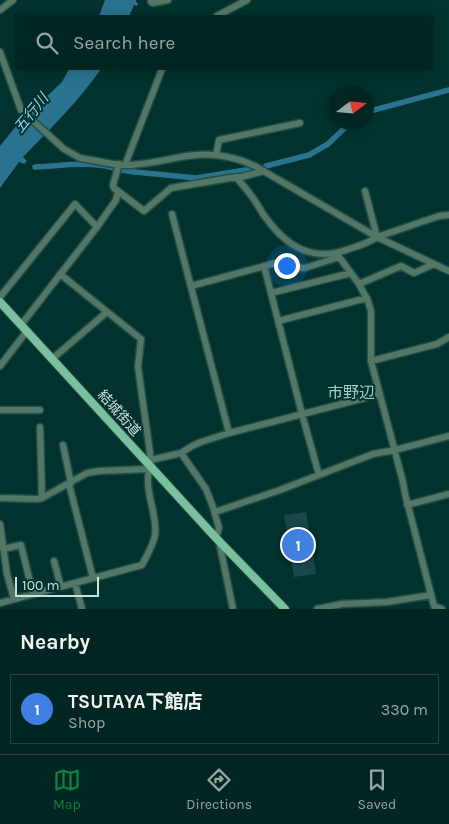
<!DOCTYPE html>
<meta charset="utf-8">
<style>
body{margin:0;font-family:Karla,"Noto Sans JP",sans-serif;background:#0b2e2a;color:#f1f3f6}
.compass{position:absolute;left:329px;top:85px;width:45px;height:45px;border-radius:50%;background:#012622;box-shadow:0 2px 12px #0003;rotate:74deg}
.scale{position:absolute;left:15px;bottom:12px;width:84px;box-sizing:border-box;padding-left:5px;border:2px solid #c9e0dc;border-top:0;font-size:14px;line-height:18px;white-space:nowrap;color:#c9e0dc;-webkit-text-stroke:4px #01322d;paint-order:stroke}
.you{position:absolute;left:286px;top:265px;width:18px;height:18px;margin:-12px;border:4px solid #fff;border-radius:50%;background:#1a73e8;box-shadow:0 0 0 8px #1a73e833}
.badge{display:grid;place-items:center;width:32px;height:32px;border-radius:50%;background:#0b8043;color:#fff;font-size:16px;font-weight:700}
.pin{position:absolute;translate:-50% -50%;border:2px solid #fff;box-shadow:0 1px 5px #0006}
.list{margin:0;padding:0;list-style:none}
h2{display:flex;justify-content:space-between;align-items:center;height:65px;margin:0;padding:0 20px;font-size:21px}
h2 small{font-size:16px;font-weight:400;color:#96a5a5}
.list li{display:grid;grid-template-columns:32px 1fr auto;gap:15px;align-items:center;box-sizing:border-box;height:70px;margin:0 10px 10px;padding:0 10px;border:1px solid #234340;border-radius:0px}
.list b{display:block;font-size:19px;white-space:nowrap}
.list p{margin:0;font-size:16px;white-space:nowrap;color:#96a5a5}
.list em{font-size:16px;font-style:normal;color:#96a5a5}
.icon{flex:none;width:28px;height:28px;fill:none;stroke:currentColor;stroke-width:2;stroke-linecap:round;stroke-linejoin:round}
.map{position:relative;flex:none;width:449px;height:609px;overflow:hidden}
.search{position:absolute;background:#012622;box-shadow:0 2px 12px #0003;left:15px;right:15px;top:15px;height:55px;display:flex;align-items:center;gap:12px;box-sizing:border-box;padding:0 18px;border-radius:0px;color:#96a5a5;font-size:19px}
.sheet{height:145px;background:#012622}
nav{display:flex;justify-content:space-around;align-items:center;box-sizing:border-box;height:70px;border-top:1px solid #234340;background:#012622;font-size:14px;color:#96a5a5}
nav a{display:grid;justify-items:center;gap:2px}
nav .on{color:#0b8043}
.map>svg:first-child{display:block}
.water{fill:#2a7390}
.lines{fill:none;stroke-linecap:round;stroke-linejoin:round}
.canal{stroke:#2a7390;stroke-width:5.5}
.building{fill:#1a474d}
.minor-casing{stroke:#214e49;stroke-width:9}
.major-casing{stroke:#214e49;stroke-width:10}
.minor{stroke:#547665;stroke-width:6}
.major{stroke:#79c19e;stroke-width:8}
.labels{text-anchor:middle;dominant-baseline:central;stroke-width:4;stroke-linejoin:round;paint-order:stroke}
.street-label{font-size:14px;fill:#c9e0dc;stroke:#01322d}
.water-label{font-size:15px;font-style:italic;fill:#91d5f4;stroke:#01322d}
.quarter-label{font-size:16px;fill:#a0cec7;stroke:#01322d}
</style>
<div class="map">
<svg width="449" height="609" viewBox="0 0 449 609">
<rect width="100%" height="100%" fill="#01322d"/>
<path class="water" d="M 105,0 L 136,0 L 136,2 L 138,3 L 137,6 L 134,5 L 129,16 L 99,16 Z
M 69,69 L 101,69 C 79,101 50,129 23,157 L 27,161 L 24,164 L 19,162 L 0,188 L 0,146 L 17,125 L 62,82 Z"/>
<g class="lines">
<path class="canal" d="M 374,110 L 449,90
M 266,166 L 309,155 L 328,144 L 351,122
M 35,167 C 61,166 88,161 114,168
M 121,170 L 135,172 L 196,178 L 252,169"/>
</g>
<path class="building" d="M 306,512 L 316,574 L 294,577 L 290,553 L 286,554 L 284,537 L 288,537 L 284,515 Z"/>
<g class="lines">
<g class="minor-casing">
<path id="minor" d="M 151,0 L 151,2 L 153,3 L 168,0
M 0,10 L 13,0
M 217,16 L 247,0
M 0,52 L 21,110 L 64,149 L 80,158 C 95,160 111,165 126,165 C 147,165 167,159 187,156 C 211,152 234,156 255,166 L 377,237 L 449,271
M 216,155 L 219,140 L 300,123
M 119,164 L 113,185 L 114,188 L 144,211 L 171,188 L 230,178 L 241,177 L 264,171
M 125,165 L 162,69
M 236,177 C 242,184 248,191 253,198 C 258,205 261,212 266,218 C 287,247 313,263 349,249 C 359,246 368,243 377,237 L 439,216 L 449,215
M 365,191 L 377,237
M 172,214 L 229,433
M 337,254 L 359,284 L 368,301 L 371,311 L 371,361 L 403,482 L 405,494 L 434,606 L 442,609
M 264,266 L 302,414 L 319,475
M 359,284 L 401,266 L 414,273 L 434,264
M 191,286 L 279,262 C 289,262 296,269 305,268 L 339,257
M 271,293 L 351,273
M 0,297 L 75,204 L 97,227
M 278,321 L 367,298
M 21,325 L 97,227 L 116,200 L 118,192
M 52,359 L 107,312
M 371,361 L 437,344 L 449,337
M 0,366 L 27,331
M 0,410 L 40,410
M 40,427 L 42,498
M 63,445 L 71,483
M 181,453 L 206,489 L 213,507 L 219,528 L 216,538
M 151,460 L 181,453 L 192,446 L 201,442 L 229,433 L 380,394
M 69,484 L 93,578
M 0,498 L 37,499 L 42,498 L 87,473 L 99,471 L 149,469
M 407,505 L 449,494
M 215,512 L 280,490 L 373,454 L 395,450 L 449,436
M 0,524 L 7,574 L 14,599
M 219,541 L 233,609
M 3,549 L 21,545 L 33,594
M 54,561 L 61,587
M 75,583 L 82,609
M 0,603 L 142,565 C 147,555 153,546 155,535 C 157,520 151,506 149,492 C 147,481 148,470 151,460 L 138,367 L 141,339 L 60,274
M 317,609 L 342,604 L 387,602 L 431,595"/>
</g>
<g class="major-casing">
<path id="major" d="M 0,302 L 216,538 L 285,609"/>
</g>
<use href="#minor" class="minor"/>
<use href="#major" class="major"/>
</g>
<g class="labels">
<g class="street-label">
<text transform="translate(119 413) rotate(48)">結城街道</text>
</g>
<g class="water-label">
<text transform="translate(31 113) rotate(-51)">五行川</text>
</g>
<g class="quarter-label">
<text x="351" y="392">市野辺</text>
</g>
</g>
</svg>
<svg class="compass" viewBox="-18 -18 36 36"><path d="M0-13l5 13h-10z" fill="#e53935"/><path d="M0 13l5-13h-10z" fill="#96a5a5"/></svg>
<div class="scale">100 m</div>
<div class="you"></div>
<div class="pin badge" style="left:298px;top:545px;background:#3f7fe0">1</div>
<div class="search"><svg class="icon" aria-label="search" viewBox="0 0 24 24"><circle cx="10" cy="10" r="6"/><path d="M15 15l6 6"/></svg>Search here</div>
</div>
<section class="sheet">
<h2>Nearby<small></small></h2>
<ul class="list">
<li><span class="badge" style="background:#3f7fe0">1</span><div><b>TSUTAYA下館店</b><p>Shop</p></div><em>330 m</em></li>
</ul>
</section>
<nav>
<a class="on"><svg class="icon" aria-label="map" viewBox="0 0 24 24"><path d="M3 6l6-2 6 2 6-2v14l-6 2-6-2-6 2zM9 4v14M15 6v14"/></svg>Map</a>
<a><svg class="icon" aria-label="directions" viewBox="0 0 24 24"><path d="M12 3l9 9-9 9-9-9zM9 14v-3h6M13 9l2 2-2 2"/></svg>Directions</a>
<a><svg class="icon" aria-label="saved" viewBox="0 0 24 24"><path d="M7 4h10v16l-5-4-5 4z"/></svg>Saved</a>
</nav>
